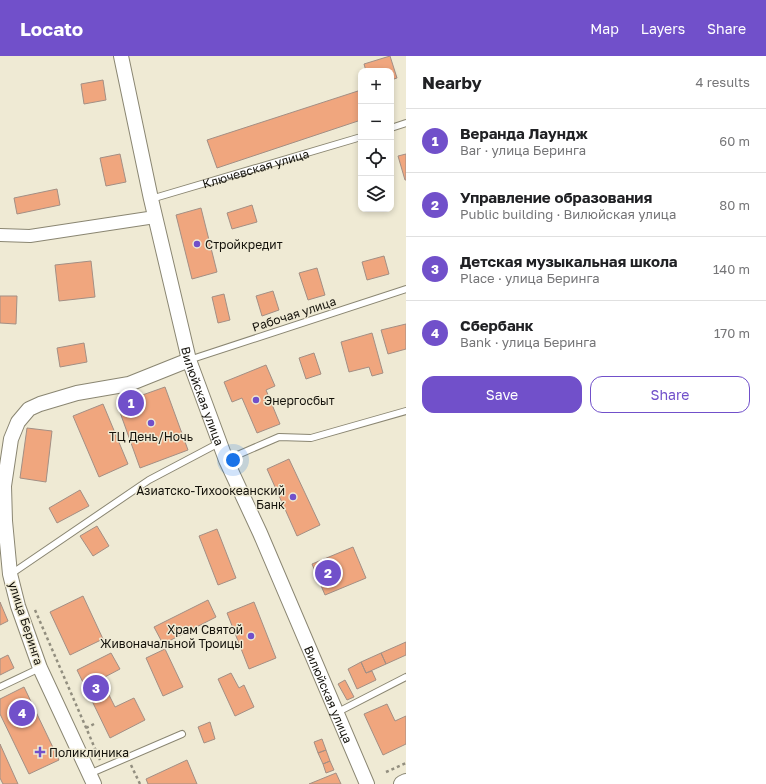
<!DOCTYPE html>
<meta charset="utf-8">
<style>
body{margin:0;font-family:"Golos Text",sans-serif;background:#f6f6f6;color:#202124}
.controls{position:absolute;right:12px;top:12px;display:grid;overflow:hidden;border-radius:8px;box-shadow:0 2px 6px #0003}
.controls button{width:36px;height:36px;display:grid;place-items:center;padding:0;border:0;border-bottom:1px solid #e0e0e0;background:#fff;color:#202124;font:20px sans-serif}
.you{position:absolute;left:233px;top:404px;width:14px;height:14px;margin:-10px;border:3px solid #fff;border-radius:50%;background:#1a73e8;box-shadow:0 0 0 6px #1a73e833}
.badge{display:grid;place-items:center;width:26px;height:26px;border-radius:50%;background:#7150ca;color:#fff;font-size:13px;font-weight:700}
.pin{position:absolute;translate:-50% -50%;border:2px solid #fff;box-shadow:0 1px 4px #0006}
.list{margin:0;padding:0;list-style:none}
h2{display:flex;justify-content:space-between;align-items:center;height:52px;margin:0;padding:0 16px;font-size:17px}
h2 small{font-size:13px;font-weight:400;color:#757577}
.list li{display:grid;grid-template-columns:26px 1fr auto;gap:12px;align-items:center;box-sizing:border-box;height:64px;padding:0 16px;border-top:1px solid #e0e0e0}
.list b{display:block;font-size:15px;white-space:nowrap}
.list p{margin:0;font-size:13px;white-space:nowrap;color:#757577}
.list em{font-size:13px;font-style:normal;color:#757577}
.actions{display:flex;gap:8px;padding:12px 16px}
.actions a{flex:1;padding:9px 0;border:1px solid #7150ca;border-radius:12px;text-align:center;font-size:14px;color:#7150ca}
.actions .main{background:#7150ca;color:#fff}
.icon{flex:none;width:22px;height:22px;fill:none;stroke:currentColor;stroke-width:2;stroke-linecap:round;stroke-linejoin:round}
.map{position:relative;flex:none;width:406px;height:728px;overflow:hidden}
header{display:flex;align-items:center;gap:24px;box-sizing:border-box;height:56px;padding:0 20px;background:#7150ca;color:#fff}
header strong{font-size:19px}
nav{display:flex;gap:22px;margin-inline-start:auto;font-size:14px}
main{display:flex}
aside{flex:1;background:#fff}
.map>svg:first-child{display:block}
.building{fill:#f0a67e;stroke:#a38f84}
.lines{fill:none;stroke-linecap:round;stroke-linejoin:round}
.service-casing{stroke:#8a8672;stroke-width:8}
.minor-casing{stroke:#8a8672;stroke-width:14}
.tertiary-casing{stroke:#8a8672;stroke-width:16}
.secondary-casing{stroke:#8a8672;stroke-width:18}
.path{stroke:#928e7f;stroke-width:2.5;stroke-dasharray:3 3;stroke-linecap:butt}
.service{stroke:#fff;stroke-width:6}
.minor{stroke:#fff;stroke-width:12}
.tertiary{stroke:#fff;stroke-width:14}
.secondary{stroke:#fff;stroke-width:16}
.poi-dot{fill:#7150ca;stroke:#efead4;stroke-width:1.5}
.labels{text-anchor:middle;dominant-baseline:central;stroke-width:3;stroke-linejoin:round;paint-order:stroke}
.street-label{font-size:12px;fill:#14120b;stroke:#efead4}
.poi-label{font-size:12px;fill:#14120b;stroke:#efead4;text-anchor:start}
</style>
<header>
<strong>Locato</strong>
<nav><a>Map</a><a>Layers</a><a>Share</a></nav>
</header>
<main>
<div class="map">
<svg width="406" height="728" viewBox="0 0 406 728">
<rect width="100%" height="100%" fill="#efead4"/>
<path class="building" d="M 390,0 L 397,22 L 391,24 L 391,15 L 366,15 L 364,8 Z
M 103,24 L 106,44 L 84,48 L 81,28 Z
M 361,34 L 361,64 L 217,112 L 207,84 Z
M 120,98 L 126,126 L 106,130 L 100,102 Z
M 406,98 L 406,124 L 405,124 L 398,100 Z
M 57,133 L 60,149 L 17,158 L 14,142 Z
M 252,149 L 257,166 L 232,173 L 227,157 Z
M 201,152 L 217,216 L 192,223 L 176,159 Z
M 384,200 L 389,218 L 367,224 L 362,206 Z
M 91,205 L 95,241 L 59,245 L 55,209 Z
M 317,212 L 325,239 L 308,244 L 299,217 Z
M 273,235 L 279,254 L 262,260 L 256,240 Z
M 224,238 L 230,264 L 218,267 L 212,241 Z
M 0,240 L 17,240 L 16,268 L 0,267 Z
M 406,268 L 406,293 L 388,298 L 381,274 Z
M 372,277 L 383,317 L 372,320 L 369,311 L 349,316 L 341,286 Z
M 84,287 L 87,306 L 60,311 L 57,292 Z
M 314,297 L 321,318 L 306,323 L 299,302 Z
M 266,309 L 275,330 L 266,334 L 280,368 L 257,377 L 242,342 L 232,346 L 224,326 Z
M 165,331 L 188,394 L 140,412 L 117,348 Z
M 103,348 L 128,408 L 99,421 L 73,360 Z
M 27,372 L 52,375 L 46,426 L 20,422 Z
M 289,403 L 320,469 L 297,480 L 267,413 Z
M 80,434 L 89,450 L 57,467 L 49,452 Z
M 97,470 L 109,490 L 93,500 L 80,480 Z
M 217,473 L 236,522 L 218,529 L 199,480 Z
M 353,491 L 366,522 L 325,539 L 312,508 Z
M 83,540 L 103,583 L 70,599 L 50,556 Z
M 208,544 L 216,561 L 163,588 L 154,571 Z
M 0,546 L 8,565 L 0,569 Z
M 254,546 L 276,602 L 249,613 L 227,557 Z
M 406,586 L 406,599 L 386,608 L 381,597 Z
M 165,593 L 183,631 L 163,640 L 146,602 Z
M 111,597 L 120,613 L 101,623 L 115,651 L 134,642 L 145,664 L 110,682 L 77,614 Z
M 381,597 L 386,608 L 366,617 L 361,606 Z
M 8,599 L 14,612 L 0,619 L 0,603 Z
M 361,606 L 366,617 L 372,615 L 376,624 L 357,633 L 348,613 Z
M 231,617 L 239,632 L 244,629 L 254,651 L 235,660 L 218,623 Z
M 345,624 L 354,641 L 347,644 L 338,628 Z
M 24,631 L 59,704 L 29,718 L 0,658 L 0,643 Z
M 387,648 L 395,665 L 406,660 L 406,688 L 383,699 L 364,658 Z
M 210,666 L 215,683 L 204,687 L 198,671 Z
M 322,683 L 326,694 L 318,697 L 314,686 Z
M 0,688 L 18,728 L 3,728 L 0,722 Z
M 326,694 L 330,705 L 323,708 L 318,697 Z
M 187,704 L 197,728 L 148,728 L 146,723 Z
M 330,705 L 334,714 L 326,717 L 323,708 Z
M 336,717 L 341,728 L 309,728 Z"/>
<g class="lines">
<g class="service-casing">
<g id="service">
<path d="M 391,72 L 406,67"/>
<path id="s1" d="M 151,143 L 361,81"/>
<path d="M 189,304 L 406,233"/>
<path d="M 226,404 L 279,381 L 311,382 L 406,355"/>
<path d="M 11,518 L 149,424 L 219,387"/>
<path d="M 0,631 L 40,612"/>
<path d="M 336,657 L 406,621"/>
<path d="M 89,718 L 182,678"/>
</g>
</g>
<g class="minor-casing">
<path id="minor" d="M 0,179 L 30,180 L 155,161"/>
</g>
<g class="tertiary-casing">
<g id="tertiary">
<path id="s2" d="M 121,0 L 151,143 L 189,304 L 226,404 L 260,477 L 367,728"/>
<path d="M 94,728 L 40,612 L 18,550 L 10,518 L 5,465 L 4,430 L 11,383 L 18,366 L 29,353 L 40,348 L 77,337 L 129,328 L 189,304"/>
</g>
</g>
<g class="secondary-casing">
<path id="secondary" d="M 402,728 L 406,726"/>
</g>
<path class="path" d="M 35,554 L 100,704
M 86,672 L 94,668
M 131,709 L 140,728
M 386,716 L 406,707"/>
<use href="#service" class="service"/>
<use href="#minor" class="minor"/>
<use href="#tertiary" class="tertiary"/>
<use href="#secondary" class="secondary"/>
</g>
<g class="poi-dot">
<circle cx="197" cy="188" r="4"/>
<circle cx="256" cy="344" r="4"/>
<circle cx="151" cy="367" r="4"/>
<circle cx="293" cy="441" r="4"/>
<circle cx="251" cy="580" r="4"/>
<path d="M38 690h4v4h4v4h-4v4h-4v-4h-4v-4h4z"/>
</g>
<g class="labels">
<g class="street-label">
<text stroke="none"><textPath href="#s1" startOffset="109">Ключевская улица</textPath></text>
<text transform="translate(294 258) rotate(-18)">Рабочая улица</text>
<text stroke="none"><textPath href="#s2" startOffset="350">Вилюйская улица</textPath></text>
<text transform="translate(26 567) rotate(72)">улица Беринга</text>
<text stroke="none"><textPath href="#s2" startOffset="674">Вилюйская улица</textPath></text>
</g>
<g class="poi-label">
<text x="205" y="188">Стройкредит</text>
<text x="264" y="344">Энергосбыт</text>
<text x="151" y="380" text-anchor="middle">ТЦ День/Ночь</text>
<text x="285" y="434" text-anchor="end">Азиатско-Тихоокеанский<tspan x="285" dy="14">Банк</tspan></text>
<text x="243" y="573" text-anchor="end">Храм Святой<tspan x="243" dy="14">Живоначальной Троицы</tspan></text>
<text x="49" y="696">Поликлиника</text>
</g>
</g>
</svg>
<div class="controls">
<button>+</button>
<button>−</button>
<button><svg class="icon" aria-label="locate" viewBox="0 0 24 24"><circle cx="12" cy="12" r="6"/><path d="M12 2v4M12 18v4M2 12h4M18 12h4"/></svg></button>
<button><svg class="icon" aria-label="layers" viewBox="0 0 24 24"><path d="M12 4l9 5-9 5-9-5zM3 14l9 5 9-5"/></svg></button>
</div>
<div class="you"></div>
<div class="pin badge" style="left:131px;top:347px">1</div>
<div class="pin badge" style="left:328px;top:517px">2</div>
<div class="pin badge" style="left:96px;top:632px">3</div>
<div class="pin badge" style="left:22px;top:657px">4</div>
</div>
<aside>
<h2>Nearby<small>4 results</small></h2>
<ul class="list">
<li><span class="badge">1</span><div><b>Веранда Лаундж</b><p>Bar · улица Беринга</p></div><em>60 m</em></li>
<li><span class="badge">2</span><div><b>Управление образования</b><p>Public building · Вилюйская улица</p></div><em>80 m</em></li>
<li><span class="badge">3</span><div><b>Детская музыкальная школа</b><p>Place · улица Беринга</p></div><em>140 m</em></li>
<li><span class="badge">4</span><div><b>Сбербанк</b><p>Bank · улица Беринга</p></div><em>170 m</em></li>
</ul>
<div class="actions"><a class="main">Save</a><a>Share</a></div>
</aside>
</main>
